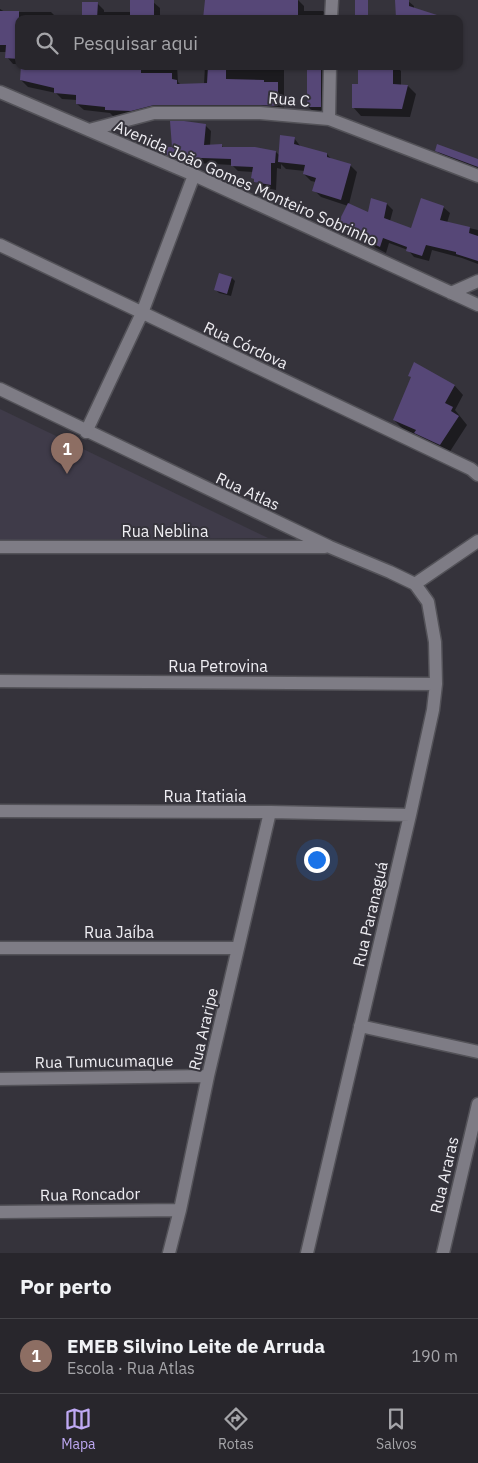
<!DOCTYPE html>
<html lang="pt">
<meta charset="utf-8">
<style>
body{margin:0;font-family:"IBM Plex Sans",sans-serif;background:#302e34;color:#f1f3f6}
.you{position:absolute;left:316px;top:859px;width:18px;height:18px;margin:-12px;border:4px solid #fff;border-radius:50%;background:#1a73e8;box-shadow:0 0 0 8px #1a73e833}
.badge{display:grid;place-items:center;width:32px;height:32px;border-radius:50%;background:#bfa9f4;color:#fff;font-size:16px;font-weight:700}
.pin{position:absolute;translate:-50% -41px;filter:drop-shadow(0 1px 2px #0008)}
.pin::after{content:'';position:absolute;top:26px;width:18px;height:15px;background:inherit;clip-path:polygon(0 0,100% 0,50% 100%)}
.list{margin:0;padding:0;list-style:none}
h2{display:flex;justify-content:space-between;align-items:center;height:65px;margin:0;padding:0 20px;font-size:21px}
h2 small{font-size:16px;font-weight:400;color:#a5a5a9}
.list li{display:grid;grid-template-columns:32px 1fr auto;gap:15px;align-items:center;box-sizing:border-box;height:75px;padding:0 20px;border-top:1px solid #444348}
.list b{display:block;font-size:19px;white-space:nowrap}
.list p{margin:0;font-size:16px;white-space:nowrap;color:#a5a5a9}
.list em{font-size:16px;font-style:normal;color:#a5a5a9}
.icon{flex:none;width:28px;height:28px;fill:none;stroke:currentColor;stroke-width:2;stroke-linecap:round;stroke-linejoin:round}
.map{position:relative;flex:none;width:478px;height:1253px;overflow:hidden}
.search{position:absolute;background:#28262c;box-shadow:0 1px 4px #0004;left:15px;right:15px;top:15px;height:55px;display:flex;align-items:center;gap:12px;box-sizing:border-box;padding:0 18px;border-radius:10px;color:#a5a5a9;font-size:19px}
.sheet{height:140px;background:#28262c}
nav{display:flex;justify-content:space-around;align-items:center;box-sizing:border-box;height:70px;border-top:1px solid #444348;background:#28262c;font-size:14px;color:#a5a5a9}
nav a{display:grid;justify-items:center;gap:2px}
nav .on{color:#bfa9f4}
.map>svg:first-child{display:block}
.built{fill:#3f3b49}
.shadow{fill:#0007}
.building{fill:#564777}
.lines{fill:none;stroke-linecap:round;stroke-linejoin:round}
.minor-casing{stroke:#535258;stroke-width:15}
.minor{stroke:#7e7c85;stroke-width:12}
.labels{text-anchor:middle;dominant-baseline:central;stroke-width:4;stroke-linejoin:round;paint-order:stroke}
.street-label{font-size:16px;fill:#eeedf2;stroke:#35333b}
</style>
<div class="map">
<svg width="478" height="1253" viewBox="0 0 478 1253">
<rect width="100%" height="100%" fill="#35333b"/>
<path class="built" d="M 0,409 L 268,538 L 0,540 Z"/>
<path class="shadow" d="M 205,0 L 298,0 L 304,6 L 304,11 L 323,11 L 330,19 L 83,19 L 97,3 L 104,10 L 104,12 L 131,12 L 153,2 L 160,8 L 160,15 L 177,15 L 179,17 L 205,18 Z
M 408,1 L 414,6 L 414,9 L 436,16 L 439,19 L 398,19 L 397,18 Z
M 0,9 L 5,12 L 51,12 L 58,19 L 19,19 L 19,64 L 13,64 L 7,57 L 7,52 L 0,52 Z
M 23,66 L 177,66 L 178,82 L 181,85 L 204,84 L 205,66 L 284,66 L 284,113 L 138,117 L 113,116 L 110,113 L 84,110 L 77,104 L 77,100 L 62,99 L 56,93 L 28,87 L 21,80 Z
M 309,66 L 325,66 L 326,112 L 314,112 L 308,107 Z
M 360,66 L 396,66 L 401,71 L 401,86 L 408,86 L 416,94 L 410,117 L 361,116 L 353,107 L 359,85 Z
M 205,125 L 211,131 L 210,146 L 221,145 L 224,148 L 276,152 L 280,156 L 294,138 L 301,147 L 327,154 L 332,160 L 350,165 L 357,172 L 349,204 L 368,214 L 387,204 L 393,210 L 390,221 L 412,230 L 443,207 L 450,213 L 447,223 L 478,230 L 478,264 L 462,258 L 432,250 L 429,261 L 414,257 L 408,250 L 389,243 L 386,253 L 369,244 L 363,238 L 363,235 L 347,227 L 341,221 L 348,206 L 321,197 L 314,190 L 316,182 L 311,181 L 304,174 L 305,171 L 286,169 L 281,164 L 281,169 L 277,168 L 276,190 L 261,187 L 253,178 L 253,172 L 238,171 L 232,165 L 179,162 L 174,160 L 168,154 L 173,148 Z
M 437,151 L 478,160 L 478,173 L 447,161 Z
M 220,274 L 232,278 L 235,281 L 231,296 L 219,293 L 216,290 Z
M 414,364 L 455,386 L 463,395 L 455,410 L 467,425 L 449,453 L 425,442 L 419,436 L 403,429 L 394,420 L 412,378 Z"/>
<path class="building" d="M 130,0 L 154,0 L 154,19 L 130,19 Z
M 205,0 L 298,0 L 298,19 L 203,19 Z
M 355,0 L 368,0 L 368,17 L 355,16 Z
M 395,0 L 409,0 L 409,6 L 437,15 L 437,17 L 396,18 Z
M 82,2 L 98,2 L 97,19 L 82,19 Z
M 0,11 L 19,11 L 19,59 L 5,58 L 6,45 L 0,45 Z
M 21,66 L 141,66 L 141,73 L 172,73 L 172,79 L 177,80 L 177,84 L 207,83 L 208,66 L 226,66 L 226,79 L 264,80 L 264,82 L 278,82 L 278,106 L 260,105 L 154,105 L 131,111 L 105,110 L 105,107 L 76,104 L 76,95 L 54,93 L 54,88 L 20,80 Z
M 307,66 L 321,66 L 321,107 L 307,107 Z
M 358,66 L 393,66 L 393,84 L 408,85 L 402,109 L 352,108 L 352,84 L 358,84 Z
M 170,121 L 184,121 L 206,124 L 204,145 L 222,144 L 222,147 L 255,147 L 276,151 L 275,163 L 271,163 L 271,185 L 254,182 L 254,179 L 251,178 L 253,167 L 231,166 L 231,159 L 172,157 L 167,155 L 167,147 L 172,147 Z
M 280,135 L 295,137 L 294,144 L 327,153 L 327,157 L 351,164 L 341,200 L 312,191 L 316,178 L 303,174 L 305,165 L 278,162 Z
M 437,144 L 478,159 L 478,167 L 435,151 Z
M 371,198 L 387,203 L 384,218 L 411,228 L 421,198 L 444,206 L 440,220 L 470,227 L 469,233 L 478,236 L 478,261 L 456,254 L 456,252 L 426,245 L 422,256 L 406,251 L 407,247 L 383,238 L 380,247 L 361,238 L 362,233 L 339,221 L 348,203 L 368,212 Z
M 219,273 L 232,277 L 227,294 L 214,290 Z
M 414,362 L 455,385 L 445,403 L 453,407 L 451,411 L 459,416 L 440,445 L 414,433 L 416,430 L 393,420 L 411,377 L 408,376 Z"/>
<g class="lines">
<g class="minor-casing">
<path id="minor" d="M 331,19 L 332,0
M 0,92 L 194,175 L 478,305
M 329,119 L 330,66
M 89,130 L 154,113 L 260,113 L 329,119 L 478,176
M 0,245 L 471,469 L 478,475
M 451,293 L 478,281
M 0,389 L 330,547 L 390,572 L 415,584 L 428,602 L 435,642 L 436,684 L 433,710 L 410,815 L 307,1253
M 86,432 L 142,313 L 194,175
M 0,547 L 325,547
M 415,584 L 478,541
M 0,681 L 436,684
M 0,811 L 270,812 L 410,815
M 0,948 L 238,948
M 360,1026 L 478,1052
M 0,1079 L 208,1076
M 0,1212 L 180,1210
M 169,1253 L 180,1210 L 208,1076 L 270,812
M 443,1253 L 478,1104"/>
</g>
<use href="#minor" class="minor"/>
</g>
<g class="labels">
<g class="street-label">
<text transform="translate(289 99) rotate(5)">Rua C</text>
<text transform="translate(246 183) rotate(24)">Avenida João Gomes Monteiro Sobrinho</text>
<text transform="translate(246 345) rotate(25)">Rua Córdova</text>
<text transform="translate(248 491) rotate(25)">Rua Atlas</text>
<text x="165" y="531">Rua Neblina</text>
<text x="218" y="666">Rua Petrovina</text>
<text x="205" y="796">Rua Itatiaia</text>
<text transform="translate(370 914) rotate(-77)">Rua Paranaguá</text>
<text x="119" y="932">Rua Jaíba</text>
<text transform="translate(203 1029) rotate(-77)">Rua Araripe</text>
<text transform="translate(104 1061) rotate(-1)">Rua Tumucumaque</text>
<text transform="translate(444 1175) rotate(-77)">Rua Araras</text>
<text transform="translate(90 1194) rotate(-1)">Rua Roncador</text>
</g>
</g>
</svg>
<div class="you"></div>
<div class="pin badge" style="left:67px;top:474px;background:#8d6e63">1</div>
<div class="search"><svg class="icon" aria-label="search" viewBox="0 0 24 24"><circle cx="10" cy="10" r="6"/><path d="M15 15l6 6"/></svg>Pesquisar aqui</div>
</div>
<section class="sheet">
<h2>Por perto<small></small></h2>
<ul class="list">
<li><span class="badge" style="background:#8d6e63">1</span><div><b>EMEB Silvino Leite de Arruda</b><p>Escola · Rua Atlas</p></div><em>190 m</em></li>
</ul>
</section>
<nav>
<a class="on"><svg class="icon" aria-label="map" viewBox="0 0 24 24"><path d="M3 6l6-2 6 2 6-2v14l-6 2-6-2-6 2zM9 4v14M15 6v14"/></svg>Mapa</a>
<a><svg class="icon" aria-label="directions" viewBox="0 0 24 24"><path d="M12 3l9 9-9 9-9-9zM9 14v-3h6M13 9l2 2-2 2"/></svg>Rotas</a>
<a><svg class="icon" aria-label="saved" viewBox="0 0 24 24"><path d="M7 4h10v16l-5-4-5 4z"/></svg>Salvos</a>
</nav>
